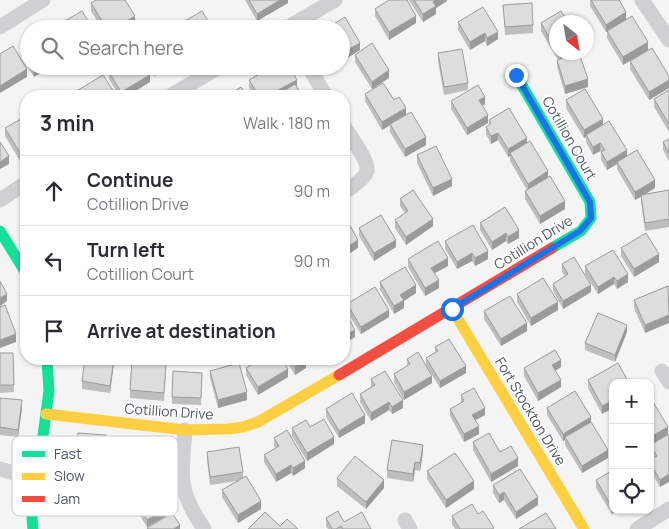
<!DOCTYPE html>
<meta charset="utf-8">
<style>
body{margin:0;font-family:Manrope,sans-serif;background:#f2f2f3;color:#2b2b33}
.controls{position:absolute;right:15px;bottom:15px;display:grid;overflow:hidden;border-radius:10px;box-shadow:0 1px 4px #0004}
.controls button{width:45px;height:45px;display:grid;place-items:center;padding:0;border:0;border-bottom:1px solid #e1e1e2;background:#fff;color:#2b2b33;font:25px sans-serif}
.compass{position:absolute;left:549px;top:15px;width:45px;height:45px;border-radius:50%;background:#fff;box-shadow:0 1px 4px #0004;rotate:149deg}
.stop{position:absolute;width:15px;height:15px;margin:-11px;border:4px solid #1a73e8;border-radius:50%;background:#fff}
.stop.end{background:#1a73e8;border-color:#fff;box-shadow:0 1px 5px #0008}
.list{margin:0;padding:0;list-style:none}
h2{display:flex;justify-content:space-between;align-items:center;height:65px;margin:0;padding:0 20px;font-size:21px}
h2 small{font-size:16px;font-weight:400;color:#7c7c81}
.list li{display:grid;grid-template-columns:32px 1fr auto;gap:15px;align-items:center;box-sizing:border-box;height:70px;padding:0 20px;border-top:1px solid #e1e1e2}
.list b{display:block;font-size:19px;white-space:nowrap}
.list p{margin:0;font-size:16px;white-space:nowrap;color:#7c7c81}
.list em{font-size:16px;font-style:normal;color:#7c7c81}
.icon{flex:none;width:28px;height:28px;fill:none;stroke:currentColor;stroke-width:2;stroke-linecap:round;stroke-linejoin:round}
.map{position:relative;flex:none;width:669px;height:529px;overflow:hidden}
.search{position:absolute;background:#fff;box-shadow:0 1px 4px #0004;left:20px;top:20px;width:330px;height:55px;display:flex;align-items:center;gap:12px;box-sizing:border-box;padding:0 18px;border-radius:28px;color:#7c7c81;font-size:19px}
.panel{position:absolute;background:#fff;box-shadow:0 1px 4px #0004;left:20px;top:90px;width:330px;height:275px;border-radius:20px}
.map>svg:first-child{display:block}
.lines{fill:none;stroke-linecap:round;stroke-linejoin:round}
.street{stroke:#ced0d2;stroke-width:15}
.fast{stroke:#16e098;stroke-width:11}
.slow{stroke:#ffcf43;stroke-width:11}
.jam{stroke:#f24e42;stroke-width:11}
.wall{fill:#bebebf}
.shaded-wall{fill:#9b9b9b}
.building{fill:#ddddde;stroke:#9b9b9b}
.route{stroke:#1a73e8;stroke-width:6}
.labels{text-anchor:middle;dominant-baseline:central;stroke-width:4;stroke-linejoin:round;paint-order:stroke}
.street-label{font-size:14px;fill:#4a5661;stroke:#fff}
.key{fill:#fff;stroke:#c9ccd0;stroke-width:1}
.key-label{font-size:14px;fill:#4a5661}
</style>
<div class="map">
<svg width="669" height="529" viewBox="0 0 669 529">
<rect width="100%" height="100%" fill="#f4f4f4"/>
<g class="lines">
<path class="street" d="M 642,0 L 669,40
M 0,27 L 43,0
M 285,29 L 335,0
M 308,66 L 326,96
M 170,96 L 221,66
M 344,126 C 350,136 369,161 367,171 C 365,178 350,189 344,192
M 0,200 L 26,183
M 662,371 L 669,382
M 185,430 C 184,447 181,465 183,482 C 185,499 195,515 204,529
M 0,469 L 38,480
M 405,520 L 410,529
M 637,529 L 669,509"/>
<path class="fast" d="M 516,75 L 590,202 L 591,218 L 581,231 L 552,248
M 0,231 L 26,273
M 33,529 L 32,519 L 49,391 L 47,359"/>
<path class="slow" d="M 452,309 L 584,529
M 46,414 L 185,430 L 229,429 L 243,427 L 258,422 L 339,375"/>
<path class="jam" d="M 339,375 L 552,248"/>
</g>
<path class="wall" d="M 245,0 L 288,0 L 288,3 L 257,21 Z
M 409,0 L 447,0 L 447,1 L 436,8 L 436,14 L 423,22 Z
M 590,0 L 619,0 L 626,19 L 648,50 L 623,65 L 607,38 L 607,31 L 606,32 L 590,6 Z
M 91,3 L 135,24 L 126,29 L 102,29 L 91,11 Z
M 503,5 L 533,25 L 533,33 L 505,35 Z
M 375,9 L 416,23 L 389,40 L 375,16 Z
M 345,17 L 360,43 L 360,50 L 344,60 L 341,55 L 341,29 L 329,29 L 329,27 Z
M 458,22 L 498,39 L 487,46 L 485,41 L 470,50 L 458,30 Z
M 556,22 L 556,52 L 577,52 L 573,55 L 588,87 L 565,94 L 557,67 L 557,60 L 558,60 L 541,31 L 541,23 Z
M 29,43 L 29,66 L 52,66 L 34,77 L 21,56 L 21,48 Z
M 438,53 L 468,83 L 468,90 L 444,95 L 438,61 Z
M 355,55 L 389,78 L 372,89 L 355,62 Z
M 630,61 L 669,76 L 669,88 L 649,100 L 630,69 Z
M 148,66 L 182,66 L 172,72 L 169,67 L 154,76 Z
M 262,66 L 284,66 L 302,96 L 254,96 L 249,87 L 249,80 L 263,72 Z
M 109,72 L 150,82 L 127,96 L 119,96 L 109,79 Z
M 669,90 L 669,132 L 654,107 L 654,99 Z
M 365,94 L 394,100 L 406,115 L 426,145 L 405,157 L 390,132 L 390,125 L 382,130 L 365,101 Z
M 566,100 L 603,124 L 627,156 L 655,188 L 645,194 L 669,190 L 669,227 L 645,231 L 641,202 L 641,197 L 635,200 L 617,169 L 617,164 L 607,170 L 601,160 L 601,152 L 600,151 L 593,155 L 586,142 L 586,137 L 584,138 L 566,108 Z
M 451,101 L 485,104 L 482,106 L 488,123 L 467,135 L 451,109 Z
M 26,116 L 20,161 L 5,136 L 5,128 Z
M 489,120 L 527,142 L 548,178 L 565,209 L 540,224 L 525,199 L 525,191 L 527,190 L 510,161 L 510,156 L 508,157 L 498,140 L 491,144 L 486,134 L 486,127 L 489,125 Z
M 669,139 L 669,161 L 663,150 L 663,142 Z
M 417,155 L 452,186 L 433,196 L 417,163 Z
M 400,199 L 433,226 L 406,245 L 395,228 L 395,220 L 405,213 L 400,206 Z
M 480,223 L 519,238 L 508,244 L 506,241 L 492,250 L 480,230 Z
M 359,228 L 396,247 L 374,261 L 359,236 Z
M 445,241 L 488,259 L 475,266 L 472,261 L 457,269 L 445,249 Z
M 621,248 L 659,262 L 634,277 L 621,256 Z
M 408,259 L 448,266 L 435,273 L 439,288 L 425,296 L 408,267 Z
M 562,264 L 591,292 L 563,309 L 553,291 L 553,284 L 565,276 L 562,272 Z
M 585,266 L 628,282 L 617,289 L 614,284 L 598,294 L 585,274 Z
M 380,282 L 416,293 L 404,301 L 404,308 L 394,314 L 380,290 Z
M 668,286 L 645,333 L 634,308 L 634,300 Z
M 517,294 L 558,310 L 531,326 L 517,302 Z
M 347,304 L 389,317 L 361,334 L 347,312 Z
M 484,311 L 527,331 L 501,346 L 484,319 Z
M 627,332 L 615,362 L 585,350 L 585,343 Z
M 435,347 L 466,373 L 440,388 L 426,365 L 426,358 L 435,352 Z
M 0,353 L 13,353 L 14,392 L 0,393 Z
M 114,359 L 110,393 L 82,389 L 82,381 Z
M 285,359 L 308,359 L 306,360 L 306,368 L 295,375 Z
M 407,359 L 432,383 L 404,400 L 394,382 L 394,374 L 407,366 Z
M 618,363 L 602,414 L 588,388 L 588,380 Z
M 561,367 L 555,371 L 561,387 L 538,401 L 524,376 L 524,368 Z
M 246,368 L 288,377 L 258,395 L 246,375 Z
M 166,371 L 164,401 L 130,398 L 130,390 Z
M 210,371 L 247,400 L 218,408 L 210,378 Z
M 202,373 L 201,405 L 172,404 L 172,397 Z
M 371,379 L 403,408 L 392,414 L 389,410 L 371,421 L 360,402 L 360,394 L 371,387 Z
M 461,395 L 485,415 L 475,420 L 479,434 L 464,442 L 450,416 L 450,409 L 461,403 Z
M 0,398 L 22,408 L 18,437 L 0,435 Z
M 547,408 L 591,422 L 608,458 L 582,473 L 565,445 L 565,440 L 563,441 L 547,415 Z
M 326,409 L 365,423 L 339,438 L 326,417 Z
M 310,427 L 334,444 L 307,461 L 292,436 L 292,428 Z
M 668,427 L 660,487 L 650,470 L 650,459 L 653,458 L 650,453 L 650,445 Z
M 274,438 L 305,468 L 293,476 L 291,473 L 276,482 L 264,462 L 264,455 L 276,448 L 274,446 Z
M 473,442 L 518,466 L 491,482 L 473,450 Z
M 106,443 L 104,465 L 94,464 L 94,468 L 102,468 L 102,506 L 76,506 L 75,460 Z
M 131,443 L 160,474 L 160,482 L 133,484 Z
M 207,452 L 243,472 L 243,478 L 261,509 L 238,523 L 222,497 L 222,490 L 237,481 L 210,485 L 207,460 Z
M 423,452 L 420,471 L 415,470 L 413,482 L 387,478 L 387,470 Z
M 613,470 L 612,514 L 596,488 L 596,480 Z
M 427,471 L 474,489 L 446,508 L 427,479 Z
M 337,478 L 384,488 L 366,509 L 337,486 Z
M 493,485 L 538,505 L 516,519 L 504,500 L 499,503 L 493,493 Z
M 133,497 L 168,515 L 147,527 L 133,505 Z
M 478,514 L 494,529 L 455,529 L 452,524 L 452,516 Z
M 326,518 L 344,522 L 371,529 L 328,529 L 326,526 Z"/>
<path class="shaded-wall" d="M 280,0 L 288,0 L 288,3 L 257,21 L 257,14 Z
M 436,0 L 447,0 L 447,1 L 436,8 L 436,14 L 423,22 L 423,14 L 433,2 Z
M 626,12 L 626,20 L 606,32 L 606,25 Z
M 135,16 L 135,24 L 126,29 L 114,29 Z
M 416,16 L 416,23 L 389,40 L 389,32 Z
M 498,32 L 498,39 L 487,46 L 487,38 Z
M 485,33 L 485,41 L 470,50 L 470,42 Z
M 648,42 L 648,50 L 623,65 L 623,57 Z
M 360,43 L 360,50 L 344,60 L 344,52 Z
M 564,52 L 577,52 L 560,63 L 560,55 Z
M 39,66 L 52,66 L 34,77 L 34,69 Z
M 157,66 L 169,66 L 169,67 L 154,76 L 154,68 Z
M 172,66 L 182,66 L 172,72 Z
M 27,69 L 27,77 L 0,93 L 0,86 Z
M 389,70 L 389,78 L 372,89 L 372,82 Z
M 150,75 L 150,82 L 127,96 L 121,96 L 121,92 Z
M 588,79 L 588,87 L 565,94 L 565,86 Z
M 297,80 L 297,87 L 281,96 L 267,96 Z
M 669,80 L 669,88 L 649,100 L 649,92 Z
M 485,97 L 485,104 L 479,108 L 479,100 Z
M 406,108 L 406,116 L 382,130 L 382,122 Z
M 488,115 L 488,123 L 467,135 L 467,128 Z
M 603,119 L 603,127 L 586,135 L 586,137 L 584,138 L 584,130 Z
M 498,133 L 498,140 L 491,144 L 491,136 Z
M 426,137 L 426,145 L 405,157 L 405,149 Z
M 527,138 L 527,146 L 510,153 L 510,156 L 508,157 L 508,149 Z
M 600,143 L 600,151 L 593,155 L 593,147 Z
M 26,149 L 26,157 L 20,161 L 20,153 Z
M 627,150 L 627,158 L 617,162 L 617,164 L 607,170 L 607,162 Z
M 9,156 L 9,164 L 0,169 L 0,162 Z
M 548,171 L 548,179 L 528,191 L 528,184 Z
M 452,179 L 452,186 L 433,196 L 433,188 Z
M 655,180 L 655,188 L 635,200 L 635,192 Z
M 565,201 L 565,209 L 540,224 L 540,216 Z
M 433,219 L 433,226 L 406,245 L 406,237 Z
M 519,230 L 519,238 L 508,244 L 508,237 Z
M 506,233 L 506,241 L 492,250 L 492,242 Z
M 358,240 L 358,248 L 344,257 L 344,249 Z
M 396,240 L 396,247 L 374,261 L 374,253 Z
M 488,251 L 488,259 L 475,266 L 475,258 Z
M 472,253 L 472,261 L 457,269 L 457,262 Z
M 659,254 L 659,262 L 634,277 L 634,269 Z
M 448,258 L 448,266 L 431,275 L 431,268 Z
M 628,274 L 628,282 L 617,289 L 617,281 Z
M 614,277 L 614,284 L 598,294 L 598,287 Z
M 439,280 L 439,288 L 425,296 L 425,288 Z
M 416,285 L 416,293 L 404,301 L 404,308 L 394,314 L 394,306 L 400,295 Z
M 591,285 L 591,292 L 563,309 L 563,301 Z
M 7,294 L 7,301 L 0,306 L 0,298 Z
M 558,302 L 558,310 L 531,326 L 531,318 Z
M 389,310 L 389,317 L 361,334 L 361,327 Z
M 669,315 L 669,323 L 645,333 L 645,325 Z
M 527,323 L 527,331 L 501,346 L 501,339 Z
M 627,325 L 627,332 L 615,362 L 615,355 Z
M 355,330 L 355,337 L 344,344 L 344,336 Z
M 16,334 L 16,342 L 0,348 L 0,340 Z
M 114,359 L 114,363 L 110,393 L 110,386 Z
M 306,360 L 306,368 L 295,375 L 295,367 Z
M 561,360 L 561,367 L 552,373 L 552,365 Z
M 466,366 L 466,373 L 440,388 L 440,381 Z
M 288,369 L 288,377 L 258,395 L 258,387 Z
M 432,376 L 432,383 L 404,400 L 404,392 Z
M 561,380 L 561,387 L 538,401 L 538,393 Z
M 247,392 L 247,400 L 218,408 L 218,400 Z
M 22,400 L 22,408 L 18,437 L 18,430 Z
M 403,400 L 403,408 L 392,414 L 392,407 Z
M 613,400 L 613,408 L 602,414 L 602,406 Z
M 389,402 L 389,410 L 371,421 L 371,413 Z
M 485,408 L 485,415 L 472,422 L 472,415 Z
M 365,415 L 365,423 L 339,438 L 339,431 Z
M 591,417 L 591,425 L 565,437 L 565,440 L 563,441 L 563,434 Z
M 479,426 L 479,434 L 464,442 L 464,434 Z
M 668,427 L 668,434 L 650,445 L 650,437 Z
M 334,437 L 334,444 L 307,461 L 307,453 Z
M 423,445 L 423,452 L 420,471 L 420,463 Z
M 608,450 L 608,458 L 582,473 L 582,466 Z
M 518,458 L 518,466 L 491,482 L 491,474 Z
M 305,461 L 305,468 L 293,476 L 293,468 Z
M 415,462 L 415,470 L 413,482 L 413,474 Z
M 291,465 L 291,473 L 276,482 L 276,474 Z
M 669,474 L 669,482 L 660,487 L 660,480 Z
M 384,480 L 384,488 L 366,509 L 366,502 Z
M 474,481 L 474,489 L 446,508 L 446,500 Z
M 504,492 L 504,500 L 499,503 L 499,495 Z
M 538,497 L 538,505 L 516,519 L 516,512 Z
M 261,501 L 261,509 L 238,523 L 238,515 Z
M 613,506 L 613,510 L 618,510 L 612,514 L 612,507 Z
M 168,507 L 168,515 L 147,527 L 147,520 Z
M 180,525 L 180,529 L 173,529 Z"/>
<path class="building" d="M 96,0 L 125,0 L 135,16 L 114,29 L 107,29 L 91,3 Z
M 249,0 L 280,0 L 257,14 Z
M 389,0 L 407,0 L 416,16 L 389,32 L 375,9 Z
M 414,0 L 436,0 L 433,2 L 436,6 L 423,14 Z
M 591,0 L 619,0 L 626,12 L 606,25 Z
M 532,3 L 533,25 L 505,27 L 503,5 Z
M 483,7 L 498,32 L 487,38 L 485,33 L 470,42 L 458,22 Z
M 82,11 L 93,29 L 57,29 L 56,26 Z
M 202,11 L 213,29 L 178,29 L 176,26 Z
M 561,11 L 568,22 L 556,22 L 556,49 L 541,23 Z
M 632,16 L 648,42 L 623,57 L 607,31 Z
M 345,17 L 360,43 L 344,52 L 341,47 L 341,29 L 330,29 L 329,27 Z
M 29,43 L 29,60 L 21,48 Z
M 372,43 L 389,70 L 372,82 L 355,55 Z
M 13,46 L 27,69 L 0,86 L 0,54 Z
M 652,48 L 669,76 L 669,80 L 649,92 L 630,61 Z
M 462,49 L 468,83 L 444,87 L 438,53 Z
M 579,53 L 588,79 L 565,86 L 557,60 Z
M 32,66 L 39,66 L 34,69 Z
M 117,66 L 145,66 L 150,75 L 121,92 L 109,72 Z
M 264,66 L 284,66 L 285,68 L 289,66 L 297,80 L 267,96 L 259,96 L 249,80 L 266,70 Z
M 103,75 L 116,95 L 114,96 L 78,96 L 75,92 Z
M 383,83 L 394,100 L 399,97 L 406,108 L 382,122 L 365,94 Z
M 295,84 L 302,96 L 275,96 Z
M 478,85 L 485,97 L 479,100 L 488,115 L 467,128 L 451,101 Z
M 241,87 L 247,96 L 227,96 Z
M 585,89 L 603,119 L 584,130 L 566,100 Z
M 66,90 L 70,96 L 56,96 Z
M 669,90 L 669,124 L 654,99 Z
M 509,108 L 527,138 L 508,149 L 498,133 L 491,136 L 486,127 L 491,123 L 489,120 Z
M 411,112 L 426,137 L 405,149 L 390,124 Z
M 26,116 L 26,149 L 20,153 L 5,128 Z
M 609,121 L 627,150 L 607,162 L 601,152 L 605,150 L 600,143 L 593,147 L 586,135 Z
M 669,139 L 669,153 L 663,142 Z
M 530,141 L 548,171 L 528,184 L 510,153 Z
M 0,142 L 9,156 L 0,162 Z
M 436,146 L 452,179 L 433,188 L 417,155 Z
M 637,150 L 655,180 L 635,192 L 617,162 Z
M 550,176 L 565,201 L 540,216 L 525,191 Z
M 413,190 L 433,219 L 406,237 L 395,220 L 408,211 L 400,199 Z
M 669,190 L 669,219 L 645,223 L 641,195 Z
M 505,207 L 519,230 L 508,237 L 506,233 L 492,242 L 480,223 Z
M 344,215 L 358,240 L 344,249 Z
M 381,215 L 396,240 L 374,253 L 359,228 Z
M 473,225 L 488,251 L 475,258 L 472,253 L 457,262 L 445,241 Z
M 646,233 L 659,254 L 634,269 L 621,248 Z
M 438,241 L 448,258 L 431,268 L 439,280 L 425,288 L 408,259 Z
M 613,250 L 628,274 L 617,281 L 614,277 L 598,287 L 585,266 Z
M 574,257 L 591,285 L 563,301 L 553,284 L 568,274 L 562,264 Z
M 405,267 L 416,285 L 400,295 L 404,300 L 394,306 L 380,282 Z
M 543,278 L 558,302 L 531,318 L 517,294 Z
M 0,281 L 7,294 L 0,298 Z
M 668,286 L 669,315 L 645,325 L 634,300 Z
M 375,287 L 389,310 L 361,327 L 347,304 Z
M 510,296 L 527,323 L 501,339 L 484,311 Z
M 5,305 L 16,334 L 0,340 L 0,307 Z
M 344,310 L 355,330 L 344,336 Z
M 598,313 L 627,325 L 615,355 L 585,343 Z
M 449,339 L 466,366 L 440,381 L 426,358 L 438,351 L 435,347 Z
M 555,350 L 561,360 L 552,365 L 561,380 L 538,393 L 524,368 Z
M 418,352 L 432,376 L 404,392 L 394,374 L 410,364 L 407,359 Z
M 0,353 L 13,353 L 14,385 L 0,385 Z
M 85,359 L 114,359 L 110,386 L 82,381 Z
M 261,359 L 282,359 L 288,369 L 258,387 L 246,368 Z
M 290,359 L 305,359 L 306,360 L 295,367 Z
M 132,361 L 166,364 L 164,393 L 130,390 Z
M 239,363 L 247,392 L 218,400 L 210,371 Z
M 618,363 L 629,383 L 613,383 L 613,400 L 602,406 L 588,380 Z
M 173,371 L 202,373 L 201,398 L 172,397 Z
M 385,371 L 403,400 L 392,407 L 389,402 L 371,413 L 360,394 L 375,385 L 371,379 Z
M 474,388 L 485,408 L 472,415 L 479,426 L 464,434 L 450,409 L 464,401 L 461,395 Z
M 575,391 L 591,417 L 563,434 L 547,408 Z
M 352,393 L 365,415 L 339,431 L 326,409 Z
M 650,397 L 668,427 L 650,437 Z
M 0,398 L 22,400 L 18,430 L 0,427 Z
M 324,419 L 334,437 L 307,453 L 292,428 L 306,420 L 310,427 Z
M 591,422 L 608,450 L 582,466 L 565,437 Z
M 287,430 L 305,461 L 293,468 L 291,465 L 276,474 L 264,455 L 279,446 L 274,438 Z
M 78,433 L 106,435 L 104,457 L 94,456 L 94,462 L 75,460 Z
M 489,433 L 500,452 L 511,446 L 518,458 L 491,474 L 473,442 Z
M 669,434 L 669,474 L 660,480 L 650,463 L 650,459 L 657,456 L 650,445 Z
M 392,440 L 423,445 L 420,463 L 415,462 L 413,474 L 387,470 Z
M 239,447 L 243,472 L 210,477 L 207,452 Z
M 455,453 L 474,481 L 446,500 L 427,471 Z
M 355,456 L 384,480 L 366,502 L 337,478 Z
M 520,469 L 538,497 L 516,512 L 504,492 L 499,495 L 493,485 Z
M 613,470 L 613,506 L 612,507 L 596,480 Z
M 246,476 L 261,501 L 238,515 L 222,490 Z
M 154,484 L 168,507 L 147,520 L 133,497 Z
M 472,504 L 478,514 L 483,511 L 494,528 L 492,529 L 460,529 L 452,516 Z
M 338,511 L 344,522 L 362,512 L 371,529 L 343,529 L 341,526 L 336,529 L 332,529 L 326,518 Z
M 265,512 L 280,526 L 287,519 L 298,529 L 248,529 Z
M 172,513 L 180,525 L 174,529 L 148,529 L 147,528 Z
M 546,513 L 556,529 L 519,529 Z"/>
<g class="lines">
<path class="route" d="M 452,309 L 580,231 L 591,218 L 590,202 L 516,75"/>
</g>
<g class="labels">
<g class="street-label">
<text transform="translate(570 138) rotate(60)">Cotillion Court</text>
<text transform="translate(533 242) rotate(-32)">Cotillion Drive</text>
<text transform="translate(169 411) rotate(4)">Cotillion Drive</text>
<text transform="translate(531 411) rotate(59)">Fort Stockton Drive</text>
</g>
</g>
<rect x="12" y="436" width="166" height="80" rx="8" class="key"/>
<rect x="22" y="451" width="23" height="6" fill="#16e098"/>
<rect x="22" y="473" width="23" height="7" fill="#ffcf43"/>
<rect x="22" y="496" width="23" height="6" fill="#f24e42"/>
<g class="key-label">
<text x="54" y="459">Fast</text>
<text x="54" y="481">Slow</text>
<text x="54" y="504">Jam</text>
</g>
</svg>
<div class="controls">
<button>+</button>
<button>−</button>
<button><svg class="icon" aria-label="locate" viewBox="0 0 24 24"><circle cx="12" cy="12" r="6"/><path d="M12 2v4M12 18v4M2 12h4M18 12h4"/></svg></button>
</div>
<svg class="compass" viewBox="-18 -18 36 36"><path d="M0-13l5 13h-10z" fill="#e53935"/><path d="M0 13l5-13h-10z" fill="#7c7c81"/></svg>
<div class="stop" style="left:452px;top:309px"></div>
<div class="stop end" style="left:516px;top:75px"></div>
<div class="search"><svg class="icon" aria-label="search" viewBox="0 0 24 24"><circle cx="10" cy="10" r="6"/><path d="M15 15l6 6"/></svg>Search here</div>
<section class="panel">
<h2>3 min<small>Walk · 180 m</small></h2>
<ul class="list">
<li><svg class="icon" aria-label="ahead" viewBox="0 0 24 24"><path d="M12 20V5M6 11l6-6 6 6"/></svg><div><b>Continue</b><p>Cotillion Drive</p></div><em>90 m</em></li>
<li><svg class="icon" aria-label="left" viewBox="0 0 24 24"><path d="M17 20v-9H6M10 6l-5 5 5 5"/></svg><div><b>Turn left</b><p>Cotillion Court</p></div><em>90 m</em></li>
<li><svg class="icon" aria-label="arrive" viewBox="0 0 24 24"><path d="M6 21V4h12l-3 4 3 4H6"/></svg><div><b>Arrive at destination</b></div></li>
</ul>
</section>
</div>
